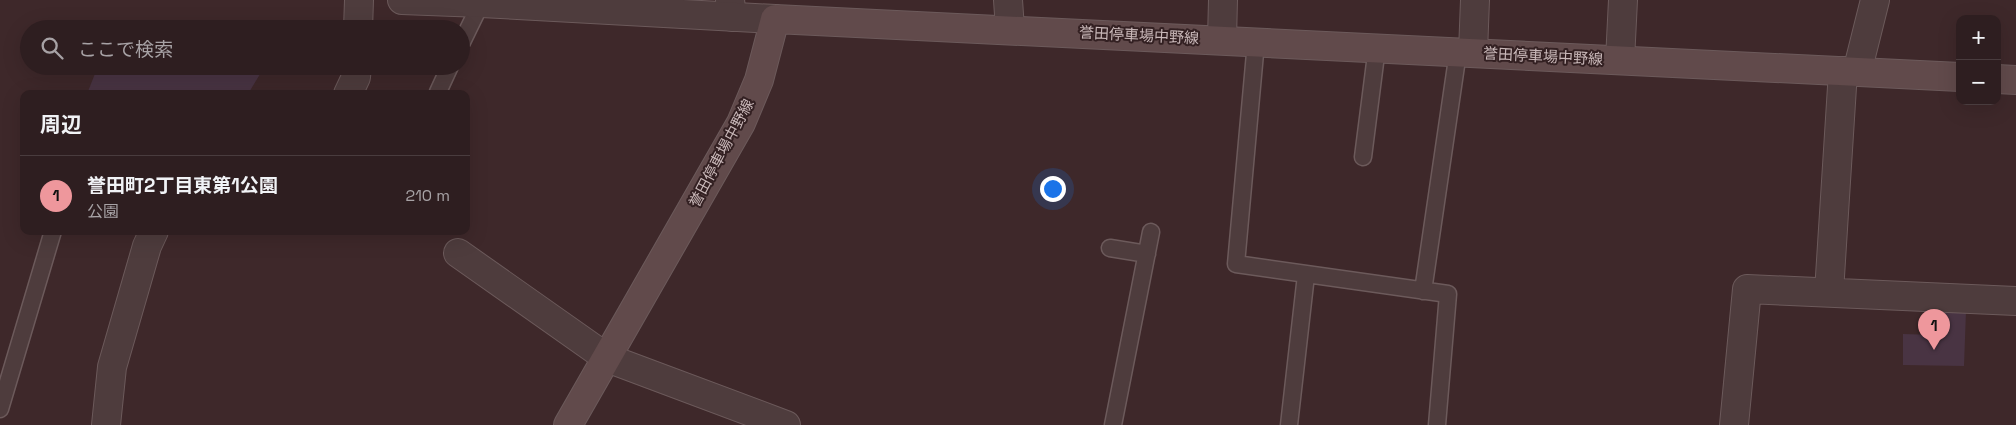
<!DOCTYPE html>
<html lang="ja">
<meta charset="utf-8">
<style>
body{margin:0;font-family:"Space Grotesk","Noto Sans JP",sans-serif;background:#362729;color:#f1f3f6}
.controls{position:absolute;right:15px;top:15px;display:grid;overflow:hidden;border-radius:10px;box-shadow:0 5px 20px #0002}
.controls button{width:45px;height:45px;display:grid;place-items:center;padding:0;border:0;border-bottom:1px solid #493c3e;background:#2e1e20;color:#f1f3f6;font:25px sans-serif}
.you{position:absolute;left:1052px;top:188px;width:18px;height:18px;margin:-12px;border:4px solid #fff;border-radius:50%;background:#1a73e8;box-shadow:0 0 0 8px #1a73e833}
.badge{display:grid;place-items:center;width:32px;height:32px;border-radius:50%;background:#ee979c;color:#111;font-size:16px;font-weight:700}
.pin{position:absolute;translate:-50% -41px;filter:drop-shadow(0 1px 2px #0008)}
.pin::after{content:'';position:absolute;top:26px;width:18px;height:15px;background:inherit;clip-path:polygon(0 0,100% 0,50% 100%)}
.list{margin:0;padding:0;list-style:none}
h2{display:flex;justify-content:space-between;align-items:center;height:65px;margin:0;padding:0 20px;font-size:21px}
h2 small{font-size:16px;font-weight:400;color:#a7a2a5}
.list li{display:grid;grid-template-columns:32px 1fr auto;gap:15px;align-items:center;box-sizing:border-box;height:80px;padding:0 20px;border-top:1px solid #493c3e}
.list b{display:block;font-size:19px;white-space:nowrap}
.list p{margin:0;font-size:16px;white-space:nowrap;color:#a7a2a5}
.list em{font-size:16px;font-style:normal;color:#a7a2a5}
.icon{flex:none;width:28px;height:28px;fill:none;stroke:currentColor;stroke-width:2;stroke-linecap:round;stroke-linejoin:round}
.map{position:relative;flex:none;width:2016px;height:425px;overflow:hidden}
.search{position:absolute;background:#2e1e20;box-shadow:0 5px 20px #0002;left:20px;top:20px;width:450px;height:55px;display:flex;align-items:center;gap:12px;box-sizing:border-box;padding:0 18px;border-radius:28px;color:#a7a2a5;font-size:19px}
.panel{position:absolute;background:#2e1e20;box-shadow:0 5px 20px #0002;left:20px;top:90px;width:450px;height:145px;border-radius:10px}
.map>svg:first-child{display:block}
.green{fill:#493443}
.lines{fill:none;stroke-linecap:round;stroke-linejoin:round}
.service-casing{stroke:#6c5a5b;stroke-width:19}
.minor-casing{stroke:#6c5a5b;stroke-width:30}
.tertiary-casing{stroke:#6c5a5b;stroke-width:30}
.secondary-casing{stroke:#6c5a5b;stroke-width:30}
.service{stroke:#4e3c3d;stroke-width:16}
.minor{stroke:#4e3c3d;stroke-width:28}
.tertiary{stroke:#4e3c3d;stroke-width:28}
.secondary{stroke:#614a4b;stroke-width:28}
.labels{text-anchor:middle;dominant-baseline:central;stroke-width:4;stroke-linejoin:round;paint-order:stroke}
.street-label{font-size:15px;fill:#c9b8b9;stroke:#332022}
</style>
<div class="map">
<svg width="2016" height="425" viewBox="0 0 2016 425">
<rect width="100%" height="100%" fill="#3e282a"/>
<path class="green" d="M 98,66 L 265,66 L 248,94 L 87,94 Z
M 1936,310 L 1966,311 L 1964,366 L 1903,365 L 1903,334 L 1935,335 Z"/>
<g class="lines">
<g class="service-casing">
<path id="service" d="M 1256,42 L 1236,264 L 1448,294 L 1437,425
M 461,44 L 481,3
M 438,92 L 450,66
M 1363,157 L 1377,47
M 1110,248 L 1147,254
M 1423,291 L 1458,52
M 0,409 L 53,231
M 1113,425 L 1151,232
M 1289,425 L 1306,275"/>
</g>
<g class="minor-casing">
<path id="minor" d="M 730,0 L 732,17
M 1008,0 L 1010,29
M 358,29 L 359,0
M 1222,39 L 1223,0
M 1473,52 L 1475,0
M 1620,60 L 1623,0
M 1857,72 L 1875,0
M 348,94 L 356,77 L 357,66
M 458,253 L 607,358 L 786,425
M 1829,292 L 1843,71
M 106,425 L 112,367 L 147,246 L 154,231
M 1734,425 L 1747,289 L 2016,301"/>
</g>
<g class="tertiary-casing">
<path id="tertiary" d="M 402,0 L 481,3 L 775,19"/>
</g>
<g class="secondary-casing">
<path id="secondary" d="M 1997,79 L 2016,80
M 568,425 L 741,123 L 759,80 L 775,19 L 1960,77"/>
</g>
<use href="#service" class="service"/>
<use href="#minor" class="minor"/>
<use href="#tertiary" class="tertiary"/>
<use href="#secondary" class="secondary"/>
</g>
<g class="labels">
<g class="street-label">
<text transform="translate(1139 35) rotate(3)">誉田停車場中野線</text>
<text transform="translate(1543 56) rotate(3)">誉田停車場中野線</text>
<text transform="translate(721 153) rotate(-62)">誉田停車場中野線</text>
</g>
</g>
</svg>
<div class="controls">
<button>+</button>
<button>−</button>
</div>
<div class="you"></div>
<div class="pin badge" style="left:1934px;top:350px">1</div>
<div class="search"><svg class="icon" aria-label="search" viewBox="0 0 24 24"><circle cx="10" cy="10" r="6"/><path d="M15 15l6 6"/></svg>ここで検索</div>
<section class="panel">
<h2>周辺<small></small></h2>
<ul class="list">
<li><span class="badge">1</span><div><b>誉田町2丁目東第1公園</b><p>公園</p></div><em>210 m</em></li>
</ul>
</section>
</div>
